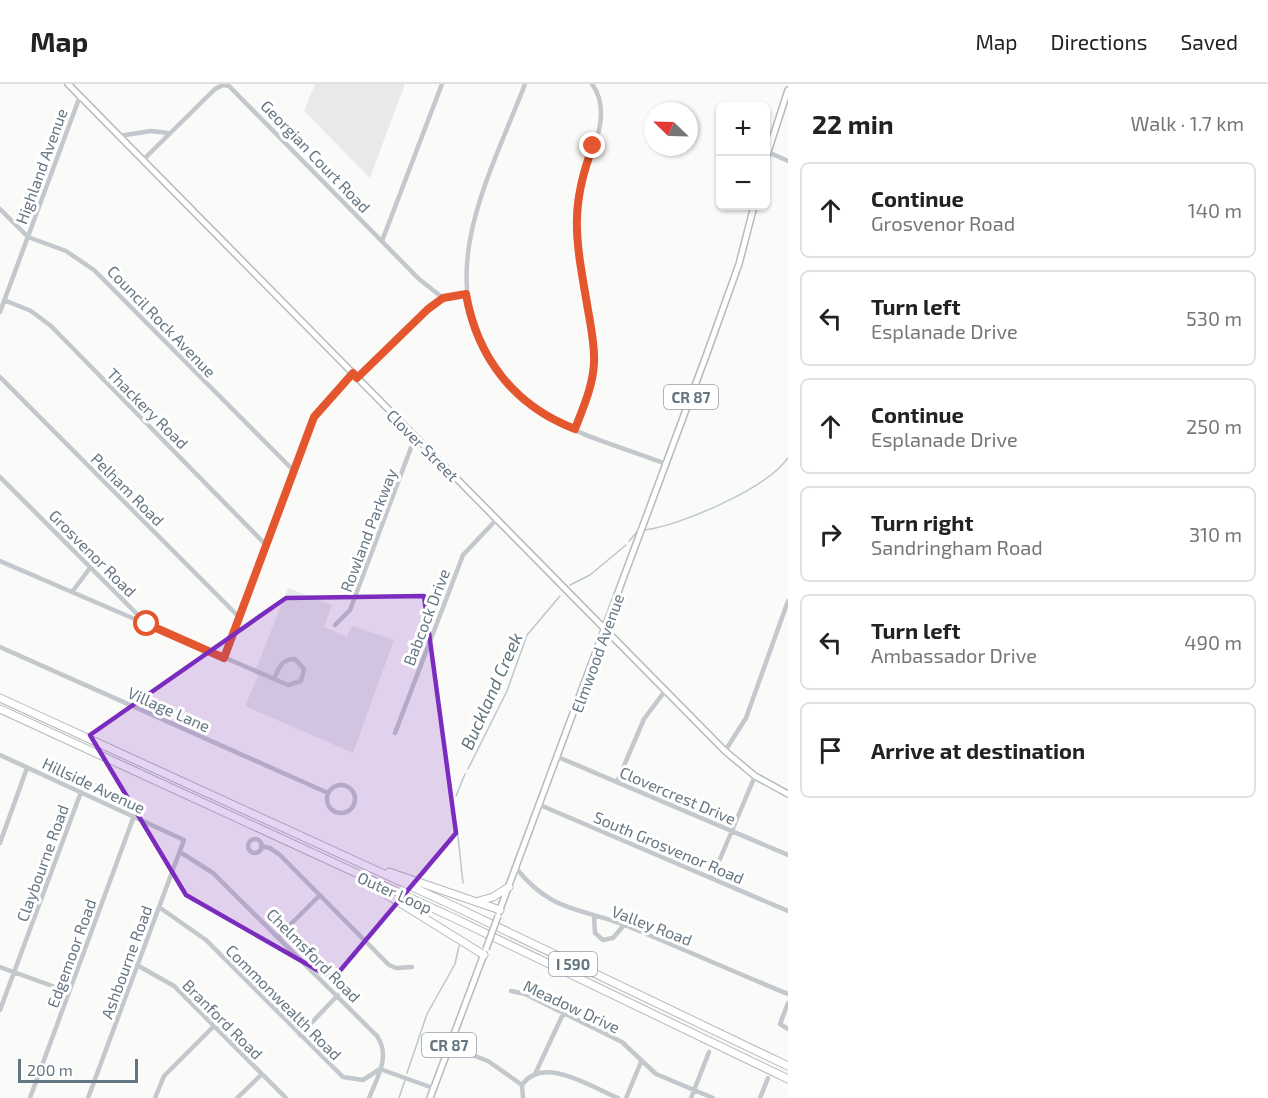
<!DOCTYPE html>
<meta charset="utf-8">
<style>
body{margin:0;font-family:"Exo 2",sans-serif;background:#f2f2f2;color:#222}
.controls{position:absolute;right:18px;top:18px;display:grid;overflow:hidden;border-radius:9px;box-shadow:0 2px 4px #0004}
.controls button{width:54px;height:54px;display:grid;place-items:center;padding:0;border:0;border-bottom:2px solid #e0e0e0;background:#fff;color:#222;font:30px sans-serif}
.compass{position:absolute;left:644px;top:18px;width:54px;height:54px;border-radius:50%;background:#fff;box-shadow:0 2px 4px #0004;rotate:293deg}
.scale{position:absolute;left:18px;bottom:15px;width:120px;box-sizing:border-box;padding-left:6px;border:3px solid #657683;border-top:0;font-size:16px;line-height:21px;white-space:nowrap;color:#657683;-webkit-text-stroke:4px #fff;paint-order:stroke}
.stop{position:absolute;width:18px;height:18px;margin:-14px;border:4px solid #e4572e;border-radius:50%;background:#fff}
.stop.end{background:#e4572e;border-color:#fff;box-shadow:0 2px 6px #0008}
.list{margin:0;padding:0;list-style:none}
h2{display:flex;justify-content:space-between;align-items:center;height:78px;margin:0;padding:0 24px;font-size:26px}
h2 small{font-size:20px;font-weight:400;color:#767676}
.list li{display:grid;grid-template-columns:39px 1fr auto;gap:18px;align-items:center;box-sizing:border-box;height:96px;margin:0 12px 12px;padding:0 12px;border:2px solid #e0e0e0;border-radius:9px}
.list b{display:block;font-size:22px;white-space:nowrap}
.list p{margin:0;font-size:20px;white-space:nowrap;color:#767676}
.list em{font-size:20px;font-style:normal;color:#767676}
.icon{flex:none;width:33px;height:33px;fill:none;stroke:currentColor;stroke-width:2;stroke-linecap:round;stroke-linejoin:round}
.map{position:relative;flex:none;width:788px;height:1014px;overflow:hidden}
header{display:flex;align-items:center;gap:36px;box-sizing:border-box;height:84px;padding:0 30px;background:#fff;border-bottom:2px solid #e0e0e0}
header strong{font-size:28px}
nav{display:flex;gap:33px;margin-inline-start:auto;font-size:21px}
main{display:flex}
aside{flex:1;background:#fff}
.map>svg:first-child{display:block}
.built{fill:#e8e9e9}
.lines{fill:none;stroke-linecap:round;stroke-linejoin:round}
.stream{stroke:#bbc7cb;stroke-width:1.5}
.major-casing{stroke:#b5babe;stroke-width:8}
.highway-casing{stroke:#b4b9bd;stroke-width:9}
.minor{stroke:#c3c8cc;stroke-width:4.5}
.major{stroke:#fff;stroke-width:5}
.highway{stroke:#fff;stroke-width:7}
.major-bridge-casing{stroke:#b5babe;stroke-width:8;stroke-linecap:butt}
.major-bridge{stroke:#fff;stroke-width:5}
.route{stroke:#e4572e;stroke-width:8}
.marked{fill:#7b2cbf;fill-opacity:0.2;stroke:#7b2cbf;stroke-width:4.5;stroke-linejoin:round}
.labels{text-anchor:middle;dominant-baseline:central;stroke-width:6;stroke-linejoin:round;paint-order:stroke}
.shield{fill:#fff;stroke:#939fa8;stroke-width:1.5}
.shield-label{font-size:15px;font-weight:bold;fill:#657683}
.street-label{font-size:16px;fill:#657683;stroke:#fff}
.water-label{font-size:18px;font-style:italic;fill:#60757c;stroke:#fff}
</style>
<header>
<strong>Map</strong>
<nav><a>Map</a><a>Directions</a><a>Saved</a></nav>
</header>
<main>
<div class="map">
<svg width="788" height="1014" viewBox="0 0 788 1014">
<rect width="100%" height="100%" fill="#fafaf8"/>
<path class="built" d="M 315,0 L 405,0 L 370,94 L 304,27 Z
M 288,504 L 332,521 L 324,543 L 347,553 L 352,542 L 394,556 L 353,669 L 245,622 L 258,592 L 254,590 Z"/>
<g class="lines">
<path class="stream" d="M 645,446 C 682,441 767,404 788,374
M 629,457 L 637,448
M 570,501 L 590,491 L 626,461
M 468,685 L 507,607 L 527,551 L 560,512
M 456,712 L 465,690
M 453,725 L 457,743 L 463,799
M 407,989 L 427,930 L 455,880 L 459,862
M 399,1014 L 405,996"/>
<g class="major-casing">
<path id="major" d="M 68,0 L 725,667 L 755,692 L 788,710
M 766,74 L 788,6
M 499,828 L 706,272 L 739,180 L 754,122
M 430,1014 L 484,870"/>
</g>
<g class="highway-casing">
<path id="highway" d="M 0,614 L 456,823 L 788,982
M 0,625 L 456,835 L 788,995
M 389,788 L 500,826
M 376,804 L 484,871
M 479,817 L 493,813 L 509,803"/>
</g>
<path class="minor" d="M 525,0 C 492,87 436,183 487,273 C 500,295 518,315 540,328 C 578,352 625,364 666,380
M 119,52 L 151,47 L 168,49
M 768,68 L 788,77
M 143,76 L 215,5 L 223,1 L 229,2 L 419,195 L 443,214
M 0,125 L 28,153 L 66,167 L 94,186 L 293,386
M 382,157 L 442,0
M 4,216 L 31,227 L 51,242 L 266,461
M 0,228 L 80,12
M 0,293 L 239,533
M 357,294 L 428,225 L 443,214 L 466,210
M 575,345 C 584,322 593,300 594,275 C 596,224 571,174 576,122 C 580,84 618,35 592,0
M 0,393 L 147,540 L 288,601 L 301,597 L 304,585 L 295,575 C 281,575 279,584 274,595
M 0,477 L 144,539
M 72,508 L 90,484
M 335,541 L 350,526 L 415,353
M 0,563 L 328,709
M 224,574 L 314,333 L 353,289
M 395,649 L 463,471 L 496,436
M 725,667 L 746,634 L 788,517
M 0,671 L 184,756 L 88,1014
M 558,673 L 788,771
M 617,698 L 644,635 L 665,607
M327 715a14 14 0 1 1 28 0a14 14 0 1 1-28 0Z
M 540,721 L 788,827
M248 762a7 7 0 1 1 14 0a7 7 0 1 1-14 0Z
M 0,759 L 27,684
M 261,762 L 270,764 L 280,771 L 389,881 L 396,884 L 412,883
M 180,768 L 213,789 L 377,952 C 391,972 377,994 369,1014
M 516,784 C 552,829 579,823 627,842 C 681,864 734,888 788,910
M 712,794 L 755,692
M 159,823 L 206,856 L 343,993 L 363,996 L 380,985 L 433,1004
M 594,832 L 595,849 L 603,856 L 613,854 L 624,841
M 278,853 L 320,811
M 137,881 L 174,902 L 286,1014
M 0,883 L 69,908
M 511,907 L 525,910 L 622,958 L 656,990 L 713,1014
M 788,919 L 780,940 L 788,945
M 0,926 L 81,708
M 300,951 L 338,911
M 449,962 L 488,977 L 522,1001
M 535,990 L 564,928
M 522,1001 C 543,970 593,1004 618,1014
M 522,1001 L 523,1014
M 30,1014 L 134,732
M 155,1014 L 164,992 L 214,942
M 237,1014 L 262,990
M 626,1014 L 641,978
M 691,1014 L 709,968
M 760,1014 L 768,994"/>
<use href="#major" class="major"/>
<use href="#highway" class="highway"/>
<g class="major-bridge-casing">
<path id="major-bridge" d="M 486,865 L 498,832"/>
</g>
<use href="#major-bridge" class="major-bridge"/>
</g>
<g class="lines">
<path class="route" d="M 147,540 L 224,574 L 314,333 L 353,289 L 357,294 L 428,225 L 443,214 L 466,210 C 477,273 514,322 575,345 C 583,324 593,302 594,279 C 595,259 590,239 587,220 C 576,156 569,124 593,62"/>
</g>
<path class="marked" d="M 424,512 L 456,749 L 333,895 L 186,811 L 90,651 L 286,514 Z"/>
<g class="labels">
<g class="shield">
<rect x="664" y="301" width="54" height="24" rx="4.5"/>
<rect x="549" y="868" width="48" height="24" rx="4.5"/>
<rect x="422" y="949" width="54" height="24" rx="4.5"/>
</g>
<g class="shield-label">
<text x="691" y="313">CR 87</text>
<text x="573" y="880">I 590</text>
<text x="449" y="961">CR 87</text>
</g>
<g class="street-label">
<text transform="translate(316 72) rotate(46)">Georgian Court Road</text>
<text transform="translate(41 82) rotate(-70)">Highland Avenue</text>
<text transform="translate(162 237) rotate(46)">Council Rock Avenue</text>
<text transform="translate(148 324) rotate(45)">Thackery Road</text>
<text transform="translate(423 361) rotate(45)">Clover Street</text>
<text transform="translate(128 405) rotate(45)">Pelham Road</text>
<text transform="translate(368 446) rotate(-69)">Rowland Parkway</text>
<text transform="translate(93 469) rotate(45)">Grosvenor Road</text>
<text transform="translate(426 533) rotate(-69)">Babcock Drive</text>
<text transform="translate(597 569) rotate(-70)">Elmwood Avenue</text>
<text transform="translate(169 625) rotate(24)">Village Lane</text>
<text transform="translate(94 701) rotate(25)">Hillside Avenue</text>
<text transform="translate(678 711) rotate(23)">Clovercrest Drive</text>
<text transform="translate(669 763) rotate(23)">South Grosvenor Road</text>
<text transform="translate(42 779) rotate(-70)">Claybourne Road</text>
<text transform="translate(395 808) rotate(24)">Outer Loop</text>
<text transform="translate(652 841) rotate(21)">Valley Road</text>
<text transform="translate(71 869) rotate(-70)">Edgemoor Road</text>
<text transform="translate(314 871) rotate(45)">Chelmsford Road</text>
<text transform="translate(126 878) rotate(-70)">Ashbourne Road</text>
<text transform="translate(284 918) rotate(45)">Commonwealth Road</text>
<text transform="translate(572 922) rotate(25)">Meadow Drive</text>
<text transform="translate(223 935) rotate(45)">Branford Road</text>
</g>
<g class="water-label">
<text transform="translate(491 607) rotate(-66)">Buckland Creek</text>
</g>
</g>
</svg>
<div class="controls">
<button>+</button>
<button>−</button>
</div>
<svg class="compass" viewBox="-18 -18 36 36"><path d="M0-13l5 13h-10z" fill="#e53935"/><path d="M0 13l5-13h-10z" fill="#767676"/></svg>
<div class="scale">200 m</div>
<div class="stop" style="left:147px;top:540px"></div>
<div class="stop end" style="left:593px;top:62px"></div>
</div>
<aside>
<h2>22 min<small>Walk · 1.7 km</small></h2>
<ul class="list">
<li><svg class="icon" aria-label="ahead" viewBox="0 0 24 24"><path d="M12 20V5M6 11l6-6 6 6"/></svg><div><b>Continue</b><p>Grosvenor Road</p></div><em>140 m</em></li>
<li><svg class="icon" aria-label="left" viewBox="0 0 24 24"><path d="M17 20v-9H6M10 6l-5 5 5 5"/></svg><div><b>Turn left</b><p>Esplanade Drive</p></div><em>530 m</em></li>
<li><svg class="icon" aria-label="ahead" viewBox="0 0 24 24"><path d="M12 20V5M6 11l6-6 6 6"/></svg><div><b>Continue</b><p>Esplanade Drive</p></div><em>250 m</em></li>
<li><svg class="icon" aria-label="right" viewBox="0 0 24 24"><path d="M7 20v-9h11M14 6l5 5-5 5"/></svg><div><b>Turn right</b><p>Sandringham Road</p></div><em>310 m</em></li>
<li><svg class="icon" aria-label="left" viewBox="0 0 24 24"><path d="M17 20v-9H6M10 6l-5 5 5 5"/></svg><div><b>Turn left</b><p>Ambassador Drive</p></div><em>490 m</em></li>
<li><svg class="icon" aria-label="arrive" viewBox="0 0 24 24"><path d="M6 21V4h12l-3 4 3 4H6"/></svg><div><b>Arrive at destination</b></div></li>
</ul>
</aside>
</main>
